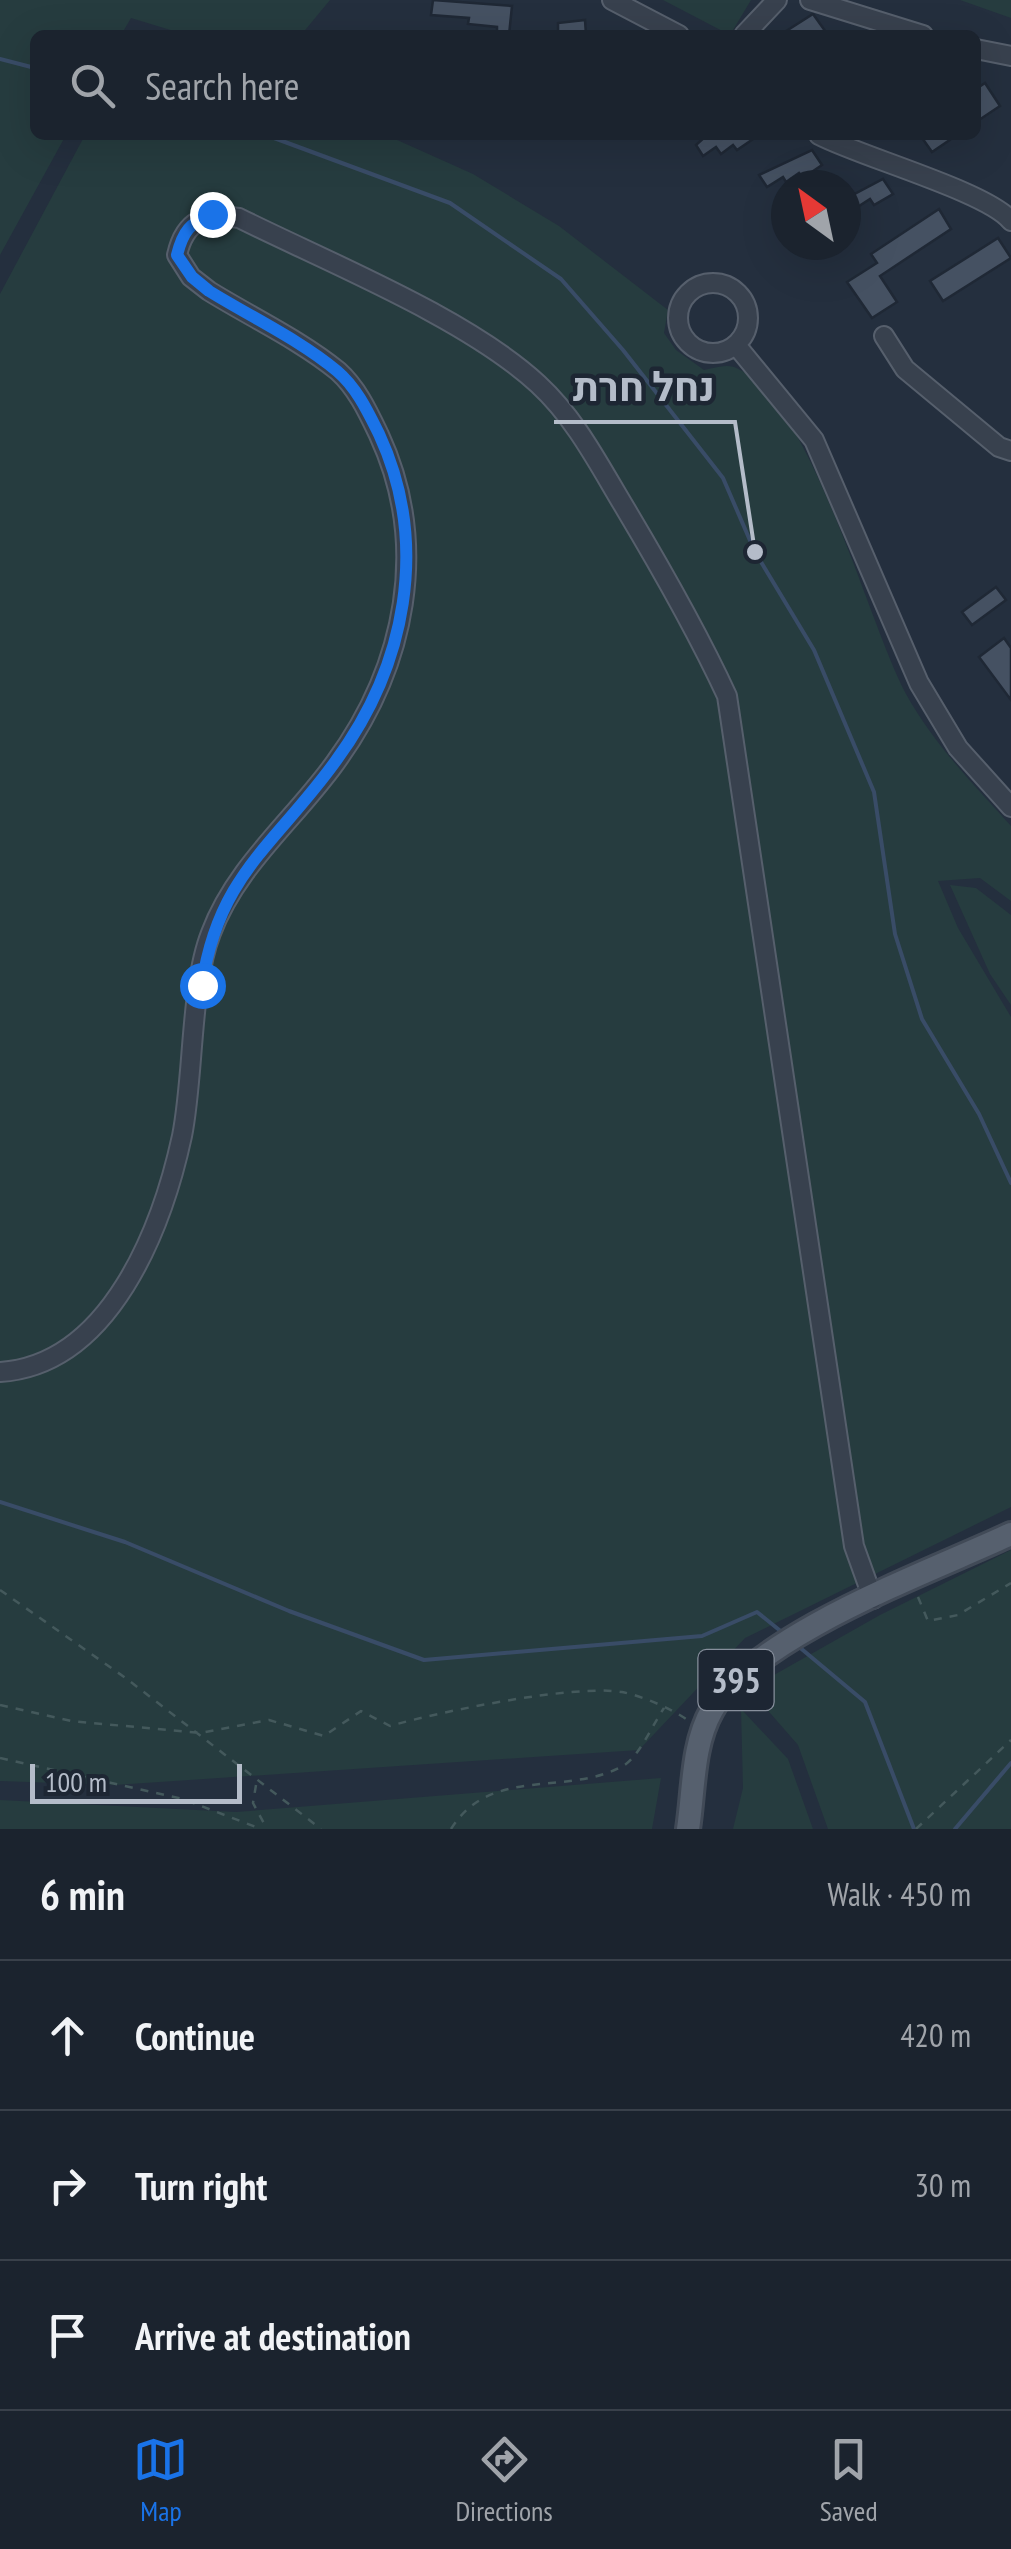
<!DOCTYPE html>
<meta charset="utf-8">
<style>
body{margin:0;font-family:"PT Sans Narrow",Heebo,sans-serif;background:#282f3a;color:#f1f3f6}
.compass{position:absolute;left:771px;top:170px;width:90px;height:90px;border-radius:50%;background:#1b232e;box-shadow:0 10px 40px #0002;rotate:327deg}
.scale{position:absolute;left:30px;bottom:25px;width:212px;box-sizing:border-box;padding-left:10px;border:5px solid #b4bcc9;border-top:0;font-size:28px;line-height:35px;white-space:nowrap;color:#b4bcc9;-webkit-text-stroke:8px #1d2633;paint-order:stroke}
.stop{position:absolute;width:30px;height:30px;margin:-22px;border:8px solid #1a73e8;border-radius:50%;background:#fff}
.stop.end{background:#1a73e8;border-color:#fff;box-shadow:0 2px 10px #0008}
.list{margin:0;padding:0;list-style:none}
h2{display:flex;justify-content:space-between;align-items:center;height:130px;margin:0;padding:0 40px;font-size:42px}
h2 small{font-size:32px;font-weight:400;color:#a0a4aa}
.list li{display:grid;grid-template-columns:65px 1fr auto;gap:30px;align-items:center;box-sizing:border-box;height:150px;padding:0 40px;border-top:2px solid #39404a}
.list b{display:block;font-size:38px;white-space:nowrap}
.list em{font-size:32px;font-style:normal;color:#a0a4aa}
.icon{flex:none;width:55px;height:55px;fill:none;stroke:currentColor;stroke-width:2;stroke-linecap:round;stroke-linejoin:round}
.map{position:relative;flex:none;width:1011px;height:1829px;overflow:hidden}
.search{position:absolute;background:#1b232e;box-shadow:0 10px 40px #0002;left:30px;right:30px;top:30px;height:110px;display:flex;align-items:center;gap:25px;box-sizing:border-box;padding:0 35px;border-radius:15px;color:#a0a4aa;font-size:38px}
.sheet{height:580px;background:#1b232e}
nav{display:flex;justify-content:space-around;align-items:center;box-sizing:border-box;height:140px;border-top:2px solid #39404a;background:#1b232e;font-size:28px;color:#a0a4aa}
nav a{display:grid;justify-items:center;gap:5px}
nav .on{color:#1a73e8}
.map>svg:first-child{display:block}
.green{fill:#263c3f}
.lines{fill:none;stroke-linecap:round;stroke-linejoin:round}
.stream{stroke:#394c67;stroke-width:4}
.building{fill:#455162;stroke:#1f2835;stroke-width:2.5}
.minor-casing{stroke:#565f6c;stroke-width:22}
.major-casing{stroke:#414a57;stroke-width:28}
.path{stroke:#44595c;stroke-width:2.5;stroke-dasharray:8 8;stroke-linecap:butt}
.minor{stroke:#38414e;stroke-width:18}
.major{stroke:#56606e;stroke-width:22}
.route{stroke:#1a73e8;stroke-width:12}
.labels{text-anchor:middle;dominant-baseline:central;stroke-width:9;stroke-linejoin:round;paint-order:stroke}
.shield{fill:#1d2633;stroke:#878f9c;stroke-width:2.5}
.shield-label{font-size:35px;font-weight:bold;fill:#b4bcc9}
.leader{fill:none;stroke:#b4bcc9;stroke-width:4}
.callout-dot{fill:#b4bcc9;stroke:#1d2633;stroke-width:4}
.callout-label{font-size:40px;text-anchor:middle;font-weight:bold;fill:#b4bcc9;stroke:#1d2633;stroke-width:9;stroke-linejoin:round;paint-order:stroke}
</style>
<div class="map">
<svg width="1011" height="1829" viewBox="0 0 1011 1829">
<rect width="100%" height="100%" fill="#242f3e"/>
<path class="green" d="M 0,0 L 330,0 L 301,35 L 187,35 L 131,18 L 121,35 L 35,35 L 35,135 L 66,135 L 0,255 Z
M 663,0 L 751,0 L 730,35 Z
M 960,0 L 1011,0 L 1011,18 Z
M 85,135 L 386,135 L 473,174 L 559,226 L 668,310 L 664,333 L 676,350 L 704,370 C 714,368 725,364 734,367 C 810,396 867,621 906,694 C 933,743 974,785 1011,826 L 1011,901 L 980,878 L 938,881 L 958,928 L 1011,1017 L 1011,1507 L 745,1638 L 639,1750 L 114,1785 L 0,1781 L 0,294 Z
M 950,885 L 976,888 L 1011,915 L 1011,1005 L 990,974 Z
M 1011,1550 L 1011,1829 L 828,1829 L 798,1745 L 749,1689 L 880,1615 Z
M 741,1709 L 788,1759 L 813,1829 L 733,1829 L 743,1788 Z
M 661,1778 L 652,1829 L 0,1829 L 0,1800 L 236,1812 Z"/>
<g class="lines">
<path class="stream" d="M 0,59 L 35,68
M 266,135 L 450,203 L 561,279 L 623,350 L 723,478 L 755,552 L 814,650 L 874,792 L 895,934 L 922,1019 L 979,1114 L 1011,1183
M 0,1502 L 125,1542 L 289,1611 L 424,1660 L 702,1636 L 757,1612 L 783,1633
M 798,1646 L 865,1702 L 914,1829
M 955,1829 L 1011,1763"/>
</g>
<path class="building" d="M 433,0 L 512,6 L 509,35 L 497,35 L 497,27 L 468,24 L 469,18 L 431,15 Z
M 813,14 L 828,35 L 780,35 Z
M 585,20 L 586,35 L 558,35 L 558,23 Z
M 985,83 L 1000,106 L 976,122 L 976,89 Z
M 707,135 L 759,135 L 737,150 L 733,145 L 721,154 L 716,147 L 703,156 L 696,145 Z
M 920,135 L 957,135 L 932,152 Z
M 812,150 L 822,165 L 803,178 L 799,173 L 786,182 L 783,177 L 767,187 L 759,175 Z
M 883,179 L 893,194 L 874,205 L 870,199 L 856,208 L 849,197 Z
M 939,209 L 951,229 L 880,276 L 897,302 L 872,318 L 847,282 L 877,263 L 871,254 Z
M 998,238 L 1011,258 L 943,301 L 930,281 Z
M 996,587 L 1006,600 L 972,625 L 962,612 Z
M 1004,638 L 1011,648 L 1011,700 L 979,657 Z"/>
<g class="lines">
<g class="minor-casing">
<path id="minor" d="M 612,0 L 679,35
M 810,0 L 923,35
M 744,35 L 777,0
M 976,49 L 1011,56
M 819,135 C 861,157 988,192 1011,221
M678 318a35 35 0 1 1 70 0a35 35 0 1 1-70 0Z
M 884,336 L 905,369 L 999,447 L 1011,451
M 736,345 L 814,440 L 919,683 L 958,748 L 1011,807
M 0,1372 C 110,1365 162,1228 182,1136 C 194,1077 190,986 211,933 C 236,866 294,820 335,763 C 406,666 430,545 379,435 C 368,412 357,388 338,371 C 300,340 251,317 209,291 L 191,277 L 177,255 C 185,220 204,213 239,218 C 327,262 467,318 538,384 C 576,419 599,465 625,508 C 662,570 697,631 727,696 L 854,1546 L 873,1599"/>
</g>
<g class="major-casing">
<path id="major" d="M 688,1829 C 694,1790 692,1745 712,1710 C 754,1635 932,1571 1011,1534"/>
</g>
<path class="path" d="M 0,1590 L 127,1679 L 321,1829
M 918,1597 L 928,1621 L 958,1615 L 1011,1583
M 0,1705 L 71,1721 L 200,1733 L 269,1720 L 324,1736 L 361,1711 L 390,1726 C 438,1712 574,1684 622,1692 C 642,1696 670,1708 686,1719
M 0,1758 L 183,1799 L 261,1829
M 256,1785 L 253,1803 L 267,1829
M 451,1829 C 491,1765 566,1797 623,1766 C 639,1757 653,1724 664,1708
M 916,1829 L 1011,1740"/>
<use href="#minor" class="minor"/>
<use href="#major" class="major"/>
</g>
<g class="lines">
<path class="route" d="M 202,985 C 218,875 275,845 335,762 C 406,666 430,544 379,434 C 368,412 357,388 337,371 C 300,340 251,317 209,291 L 192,277 L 177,255 C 183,231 190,223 212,214"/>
</g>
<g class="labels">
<rect class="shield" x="698.5" y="1650" width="75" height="60" rx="8"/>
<g class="shield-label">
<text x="736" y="1680">395</text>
</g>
</g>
<path class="leader" d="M755 552L735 422H554"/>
<circle class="callout-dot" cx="755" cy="552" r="10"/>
<g class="callout-label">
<text x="644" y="401">נחל חרת</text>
</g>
</svg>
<svg class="compass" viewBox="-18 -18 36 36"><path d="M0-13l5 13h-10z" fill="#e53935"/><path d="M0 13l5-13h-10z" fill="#a0a4aa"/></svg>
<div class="scale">100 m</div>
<div class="stop" style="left:202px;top:985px"></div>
<div class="stop end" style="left:212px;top:214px"></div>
<div class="search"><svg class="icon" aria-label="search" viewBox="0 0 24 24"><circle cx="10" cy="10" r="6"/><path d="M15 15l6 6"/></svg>Search here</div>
</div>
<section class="sheet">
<h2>6 min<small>Walk · 450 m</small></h2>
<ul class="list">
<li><svg class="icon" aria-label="ahead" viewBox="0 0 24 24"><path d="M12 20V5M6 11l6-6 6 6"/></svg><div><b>Continue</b></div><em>420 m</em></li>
<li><svg class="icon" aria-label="right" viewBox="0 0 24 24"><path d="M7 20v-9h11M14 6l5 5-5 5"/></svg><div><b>Turn right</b></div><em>30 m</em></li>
<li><svg class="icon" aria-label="arrive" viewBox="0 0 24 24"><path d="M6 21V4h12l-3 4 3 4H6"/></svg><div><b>Arrive at destination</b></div></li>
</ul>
</section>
<nav>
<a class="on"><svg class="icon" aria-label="map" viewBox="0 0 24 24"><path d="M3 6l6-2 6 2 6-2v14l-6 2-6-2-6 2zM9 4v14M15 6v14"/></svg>Map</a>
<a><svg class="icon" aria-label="directions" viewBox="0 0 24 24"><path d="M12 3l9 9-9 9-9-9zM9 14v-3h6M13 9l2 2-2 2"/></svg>Directions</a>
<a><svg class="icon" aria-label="saved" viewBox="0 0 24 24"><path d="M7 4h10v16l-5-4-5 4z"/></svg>Saved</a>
</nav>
